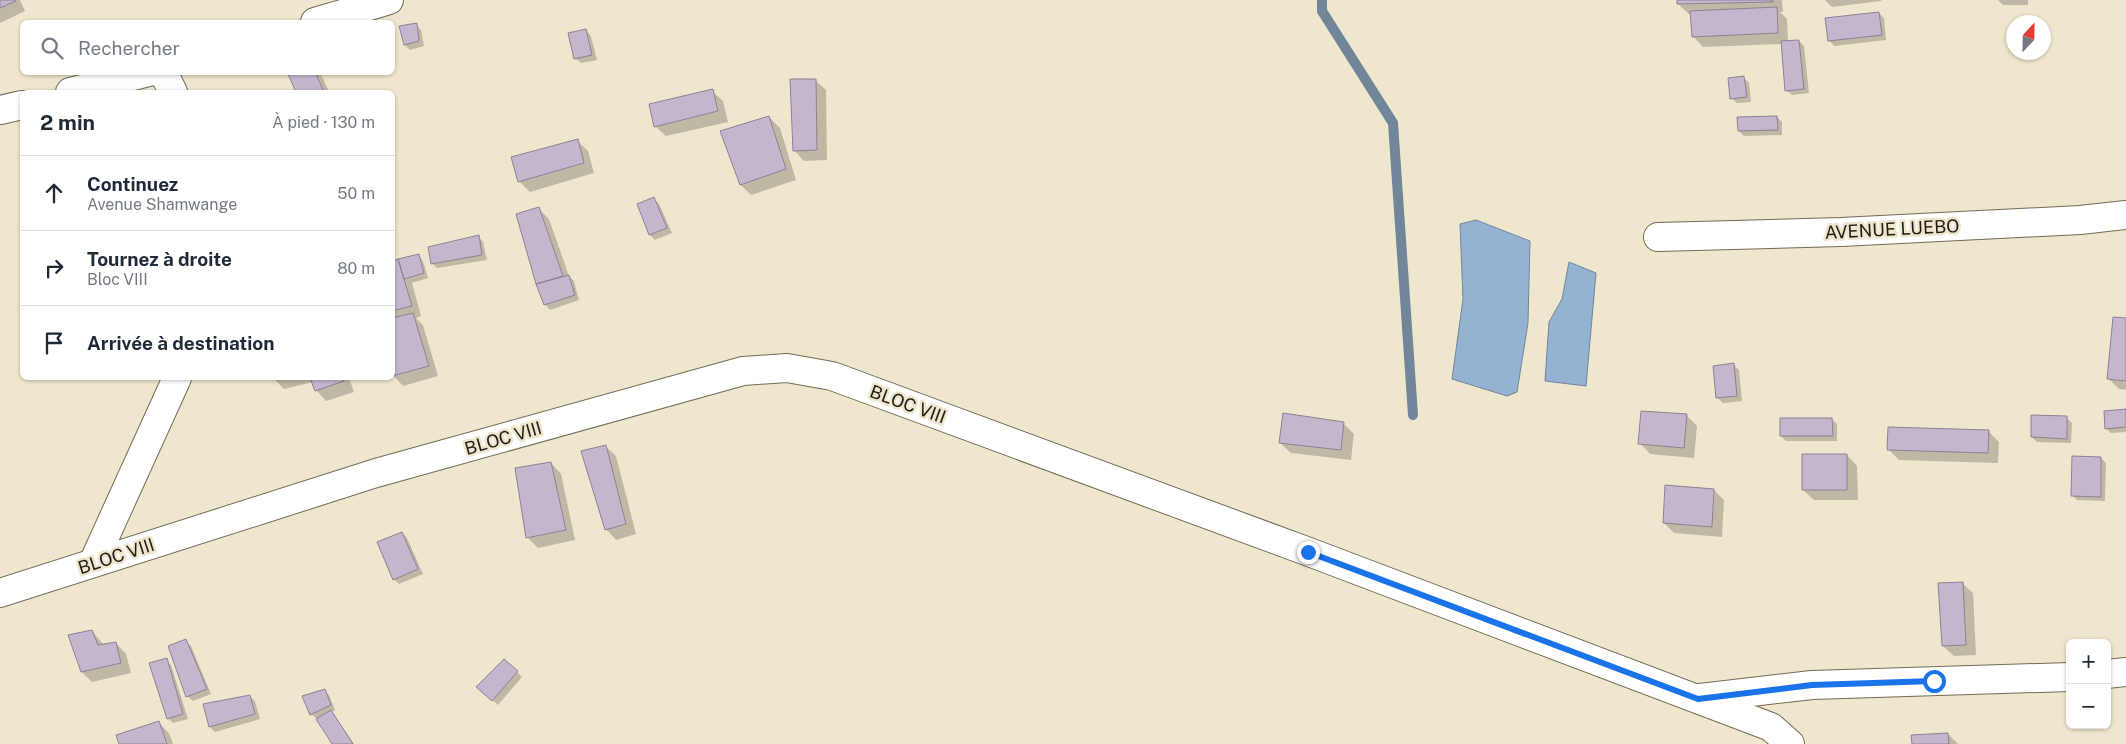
<!DOCTYPE html>
<html lang="fr">
<meta charset="utf-8">
<style>
body{margin:0;font-family:"Public Sans",sans-serif;background:#f6f6f7;color:#1f2937}
.controls{position:absolute;right:15px;bottom:15px;display:grid;overflow:hidden;border-radius:8px;box-shadow:0 1px 4px #0004}
.controls button{width:45px;height:45px;display:grid;place-items:center;padding:0;border:0;border-bottom:1px solid #e0e1e3;background:#fff;color:#1f2937;font:25px sans-serif}
.compass{position:absolute;left:2006px;top:15px;width:45px;height:45px;border-radius:50%;background:#fff;box-shadow:0 1px 4px #0004;rotate:22deg}
.stop{position:absolute;width:15px;height:15px;margin:-11px;border:4px solid #1a73e8;border-radius:50%;background:#fff}
.stop.end{background:#1a73e8;border-color:#fff;box-shadow:0 1px 5px #0008}
.list{margin:0;padding:0;list-style:none}
h2{display:flex;justify-content:space-between;align-items:center;height:65px;margin:0;padding:0 20px;font-size:21px}
h2 small{font-size:16px;font-weight:400;color:#747a83}
.list li{display:grid;grid-template-columns:32px 1fr auto;gap:15px;align-items:center;box-sizing:border-box;height:75px;padding:0 20px;border-top:1px solid #e0e1e3}
.list b{display:block;font-size:19px;white-space:nowrap}
.list p{margin:0;font-size:16px;white-space:nowrap;color:#747a83}
.list em{font-size:16px;font-style:normal;color:#747a83}
.icon{flex:none;width:28px;height:28px;fill:none;stroke:currentColor;stroke-width:2;stroke-linecap:round;stroke-linejoin:round}
.map{position:relative;flex:none;width:2126px;height:744px;overflow:hidden}
.search{position:absolute;background:#fff;box-shadow:0 1px 4px #0004;left:20px;top:20px;width:375px;height:55px;display:flex;align-items:center;gap:12px;box-sizing:border-box;padding:0 18px;border-radius:8px;color:#747a83;font-size:19px}
.panel{position:absolute;background:#fff;box-shadow:0 1px 4px #0004;left:20px;top:90px;width:375px;height:290px;border-radius:8px}
.map>svg:first-child{display:block}
.water{fill:#94b2d1;stroke:#728699}
.shadow{fill:#0003}
.lines{fill:none;stroke-linecap:round;stroke-linejoin:round}
.stream{stroke:#728699;stroke-width:10}
.building{fill:#c3b7ce;stroke:#8c8196}
.street-casing{stroke:#736b56;stroke-width:30}
.street{stroke:#fff;stroke-width:28}
.route{stroke:#1a73e8;stroke-width:6}
.labels{text-anchor:middle;dominant-baseline:central;stroke-width:5;stroke-linejoin:round;paint-order:stroke}
.street-label{font-size:18px;fill:#211e15;stroke:#efe6ce}
</style>
<div class="map">
<svg width="2126" height="744" viewBox="0 0 2126 744">
<rect width="100%" height="100%" fill="#efe6ce"/>
<path class="water" d="M 1476,220 L 1530,241 L 1528,323 L 1517,392 L 1507,396 L 1452,379 L 1463,299 L 1460,224 Z
M 1569,262 L 1596,273 L 1586,386 L 1545,381 L 1549,322 L 1562,299 Z"/>
<path class="shadow" d="M 0,0 L 20,0 L 25,11 L 0,23 Z
M 1678,0 L 1782,0 L 1783,12 L 1780,12 L 1787,19 L 1788,42 L 1799,41 L 1804,46 L 1809,93 L 1792,95 L 1786,90 L 1782,44 L 1703,47 L 1693,36 L 1692,14 L 1689,14 L 1678,4 Z
M 1825,0 L 1881,0 L 1881,1 L 1832,7 Z
M 1998,0 L 2028,0 L 2028,5 L 2003,5 Z
M 1879,13 L 1884,18 L 1886,40 L 1834,46 L 1829,40 Z
M 416,25 L 421,30 L 424,46 L 410,50 L 405,45 L 401,27 Z
M 586,30 L 591,36 L 597,60 L 581,63 L 575,58 Z
M 289,72 L 320,72 L 329,92 L 298,92 Z
M 1744,78 L 1749,83 L 1751,102 L 1737,103 L 1731,98 Z
M 815,80 L 826,90 L 827,160 L 804,161 L 794,150 Z
M 712,91 L 723,101 L 728,122 L 666,136 L 655,126 Z
M 769,117 L 780,128 L 796,180 L 751,195 L 741,185 Z
M 1777,117 L 1782,122 L 1782,135 L 1744,136 L 1739,131 Z
M 577,141 L 588,151 L 594,173 L 530,192 L 520,182 L 513,158 Z
M 654,199 L 659,204 L 672,233 L 655,240 L 650,235 L 639,204 Z
M 539,209 L 549,219 L 569,276 L 574,281 L 579,300 L 550,310 L 545,304 L 537,284 L 517,215 Z
M 478,236 L 483,242 L 487,260 L 437,268 L 432,263 Z
M 418,255 L 423,261 L 428,278 L 412,283 L 421,316 L 416,318 L 423,325 L 438,376 L 403,386 L 392,374 L 392,262 Z
M 2126,320 L 2126,390 L 2119,389 L 2108,378 Z
M 1733,364 L 1739,370 L 1742,401 L 1723,403 L 1717,397 Z
M 273,378 L 349,378 L 354,392 L 326,401 L 316,390 L 313,382 L 284,389 Z
M 2126,411 L 2126,432 L 2111,433 L 2106,428 Z
M 1686,415 L 1697,426 L 1694,458 L 1650,454 L 1640,443 Z
M 2067,418 L 2072,423 L 2071,443 L 2037,442 L 2032,437 Z
M 1832,419 L 1837,424 L 1837,441 L 1786,441 L 1781,436 Z
M 1343,423 L 1354,434 L 1351,460 L 1291,453 L 1280,443 Z
M 1988,431 L 1999,442 L 1998,463 L 1899,460 L 1888,449 Z
M 605,446 L 616,456 L 636,534 L 616,540 L 606,529 Z
M 1847,455 L 1857,466 L 1858,500 L 1814,500 L 1803,490 Z
M 2101,458 L 2106,463 L 2105,501 L 2077,500 L 2072,495 Z
M 551,463 L 561,474 L 575,540 L 538,548 L 527,537 Z
M 1714,490 L 1724,500 L 1722,537 L 1674,533 L 1664,523 Z
M 402,533 L 407,538 L 423,574 L 399,584 L 394,579 Z
M 1962,583 L 1973,593 L 1976,655 L 1954,656 L 1943,646 Z
M 92,631 L 104,645 L 116,643 L 126,654 L 131,673 L 92,682 L 82,672 Z
M 185,641 L 191,646 L 211,694 L 193,701 L 187,696 Z
M 166,660 L 171,665 L 188,719 L 173,723 L 168,718 Z
M 517,672 L 522,677 L 498,705 L 483,692 Z
M 324,690 L 329,695 L 335,710 L 332,712 L 354,744 L 334,744 L 317,719 L 311,714 Z
M 250,696 L 255,701 L 260,719 L 215,732 L 210,727 Z
M 159,723 L 169,733 L 173,744 L 120,744 Z
M 1948,734 L 1958,744 L 1913,744 Z"/>
<g class="lines">
<path class="stream" d="M 1322,0 L 1322,11 L 1393,123 L 1413,415"/>
</g>
<path class="building" d="M 0,0 L 15,0 L 16,1 L 0,8 Z
M 1677,0 L 1773,0 L 1773,2 L 1677,4 Z
M 1777,7 L 1778,33 L 1692,37 L 1690,11 Z
M 1879,12 L 1882,35 L 1828,41 L 1825,18 Z
M 417,23 L 419,41 L 404,45 L 399,26 Z
M 586,29 L 592,55 L 574,59 L 568,33 Z
M 1799,40 L 1804,89 L 1785,91 L 1781,41 Z
M 287,72 L 315,72 L 324,92 L 296,92 Z
M 1744,76 L 1747,97 L 1730,99 L 1728,78 Z
M 790,79 L 816,79 L 817,150 L 793,151 Z
M 713,89 L 718,111 L 654,127 L 649,104 Z
M 769,116 L 786,169 L 740,185 L 720,131 Z
M 1777,116 L 1778,130 L 1738,131 L 1737,117 Z
M 578,139 L 584,163 L 518,182 L 511,157 Z
M 654,197 L 667,228 L 649,235 L 637,204 Z
M 539,207 L 563,276 L 536,284 L 516,214 Z
M 479,235 L 482,255 L 431,264 L 428,247 Z
M 419,254 L 424,273 L 404,279 L 398,259 Z
M 398,259 L 412,306 L 392,311 L 392,261 Z
M 569,275 L 575,295 L 544,305 L 536,284 Z
M 413,313 L 429,366 L 392,376 L 392,318 Z
M 2113,317 L 2126,318 L 2126,381 L 2107,379 Z
M 1734,363 L 1737,396 L 1716,398 L 1713,366 Z
M 310,378 L 343,378 L 344,381 L 315,391 Z
M 2126,409 L 2126,427 L 2105,429 L 2104,411 Z
M 1641,411 L 1687,414 L 1684,448 L 1638,444 Z
M 1283,413 L 1344,422 L 1341,450 L 1279,443 Z
M 2031,415 L 2067,416 L 2067,439 L 2031,437 Z
M 1780,418 L 1832,418 L 1833,436 L 1780,436 Z
M 1888,427 L 1989,430 L 1988,453 L 1887,450 Z
M 606,445 L 626,524 L 605,530 L 581,451 Z
M 1802,454 L 1847,454 L 1847,490 L 1802,490 Z
M 2072,456 L 2101,457 L 2101,497 L 2071,496 Z
M 551,462 L 566,530 L 526,538 L 515,468 Z
M 1665,485 L 1714,489 L 1712,527 L 1663,523 Z
M 402,532 L 418,569 L 393,580 L 377,542 Z
M 1963,582 L 1966,645 L 1942,646 L 1938,583 Z
M 92,630 L 98,645 L 116,642 L 121,663 L 81,672 L 68,635 Z
M 186,639 L 207,689 L 186,697 L 168,646 Z
M 167,658 L 183,714 L 167,719 L 149,663 Z
M 504,659 L 518,671 L 492,701 L 476,687 Z
M 325,689 L 331,705 L 310,715 L 302,696 Z
M 250,695 L 255,714 L 209,727 L 203,704 Z
M 331,710 L 353,744 L 332,744 L 316,719 Z
M 159,721 L 167,744 L 119,744 L 116,735 Z
M 1948,733 L 1949,744 L 1912,744 L 1911,735 Z"/>
<g class="lines">
<g class="street-casing">
<path id="street" d="M 315,22 L 389,0
M 163,72 L 173,92
M 70,92 L 149,72
M 0,110 L 22,105
M 1658,237 L 1841,232 L 2080,220 L 2126,215
M 93,563 L 177,378
M 0,593 L 376,473 L 743,371 L 787,368 L 832,376 L 1309,552 L 1771,727 L 1790,744
M 2107,674 L 2126,672
M 1700,698 L 1812,685 L 2070,677"/>
</g>
<use href="#street" class="street"/>
</g>
<g class="lines">
<path class="route" d="M 1308,552 L 1698,699 L 1812,685 L 1934,681"/>
</g>
<g class="labels">
<g class="street-label">
<text transform="translate(1892 229) rotate(-3)">AVENUE LUEBO</text>
<text transform="translate(908 404) rotate(20)">BLOC VIII</text>
<text transform="translate(503 438) rotate(-16)">BLOC VIII</text>
<text transform="translate(116 556) rotate(-18)">BLOC VIII</text>
</g>
</g>
</svg>
<div class="controls">
<button>+</button>
<button>−</button>
</div>
<svg class="compass" viewBox="-18 -18 36 36"><path d="M0-13l5 13h-10z" fill="#e53935"/><path d="M0 13l5-13h-10z" fill="#747a83"/></svg>
<div class="stop" style="left:1934px;top:681px"></div>
<div class="stop end" style="left:1308px;top:552px"></div>
<div class="search"><svg class="icon" aria-label="search" viewBox="0 0 24 24"><circle cx="10" cy="10" r="6"/><path d="M15 15l6 6"/></svg>Rechercher</div>
<section class="panel">
<h2>2 min<small>À pied · 130 m</small></h2>
<ul class="list">
<li><svg class="icon" aria-label="ahead" viewBox="0 0 24 24"><path d="M12 20V5M6 11l6-6 6 6"/></svg><div><b>Continuez</b><p>Avenue Shamwange</p></div><em>50 m</em></li>
<li><svg class="icon" aria-label="right" viewBox="0 0 24 24"><path d="M7 20v-9h11M14 6l5 5-5 5"/></svg><div><b>Tournez à droite</b><p>Bloc VIII</p></div><em>80 m</em></li>
<li><svg class="icon" aria-label="arrive" viewBox="0 0 24 24"><path d="M6 21V4h12l-3 4 3 4H6"/></svg><div><b>Arrivée à destination</b></div></li>
</ul>
</section>
</div>
